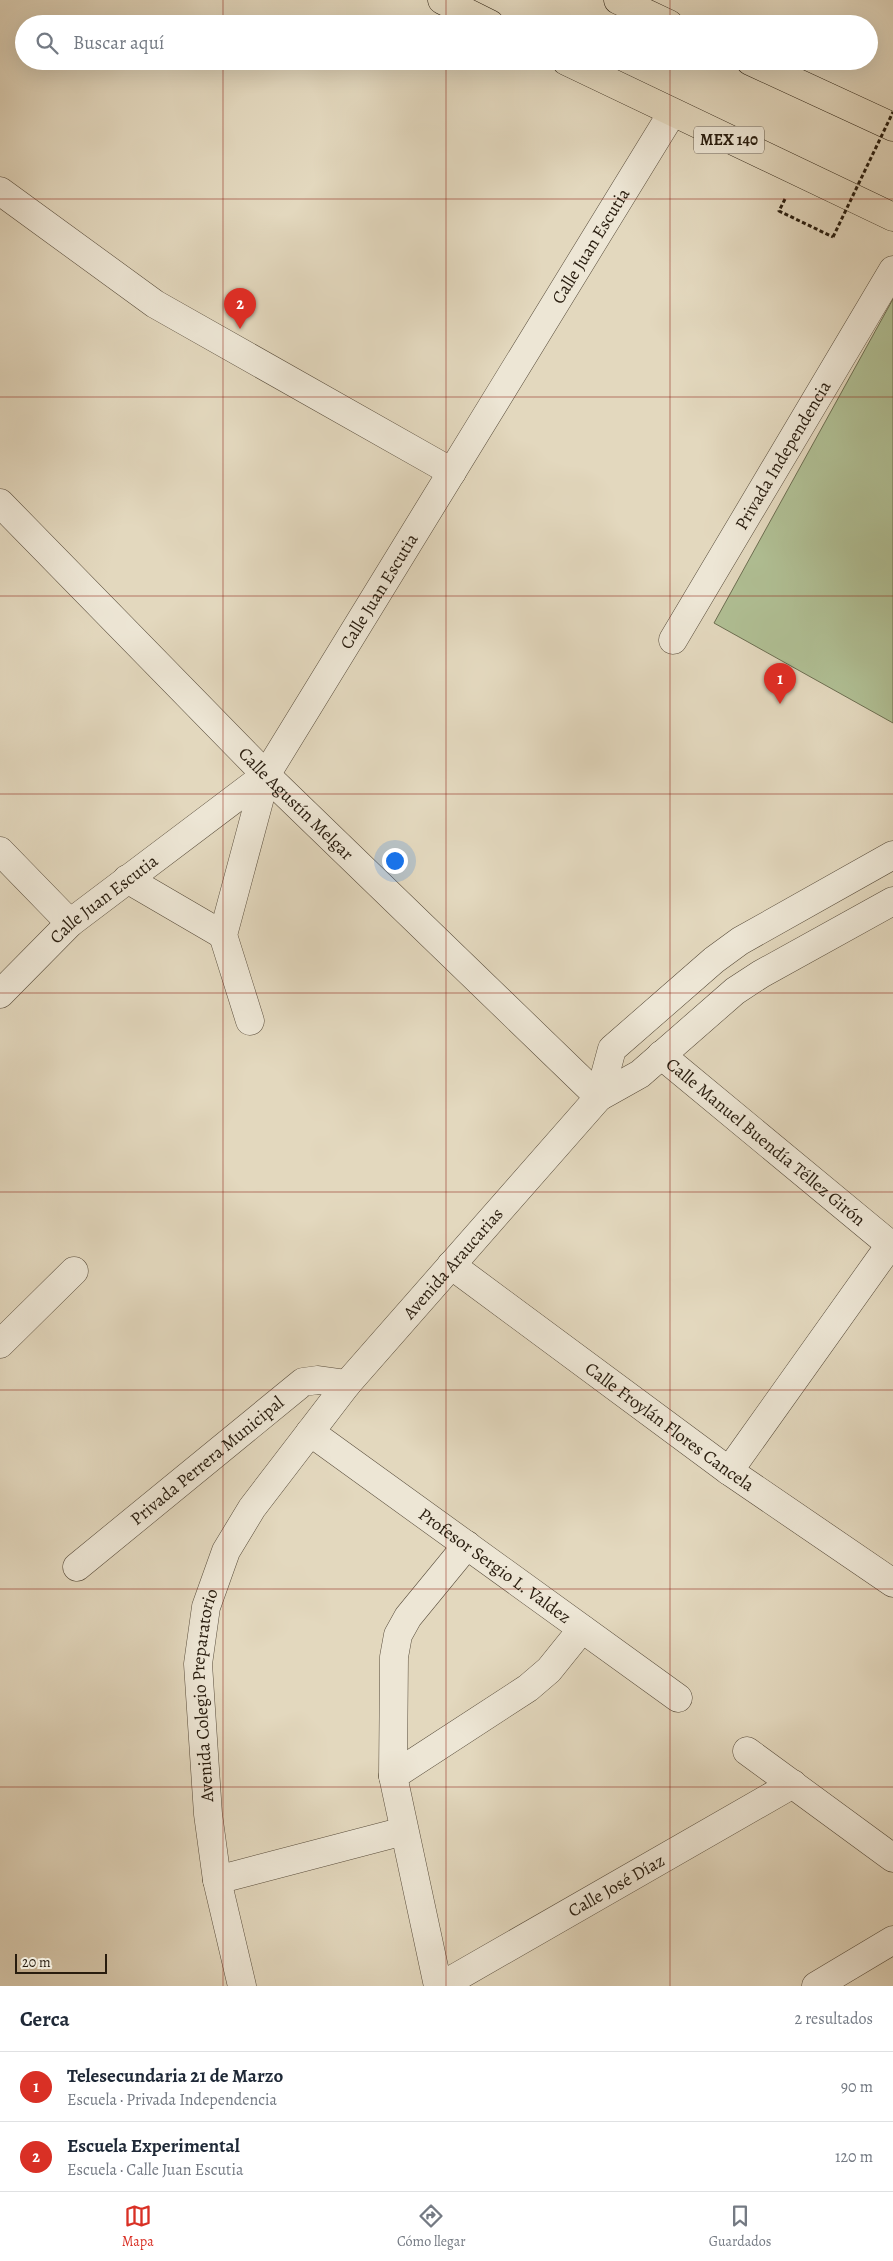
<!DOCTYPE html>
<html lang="es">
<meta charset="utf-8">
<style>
body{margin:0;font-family:Alegreya,serif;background:#f2f2f3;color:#1f2937}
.scale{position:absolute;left:15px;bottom:12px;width:92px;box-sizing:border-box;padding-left:5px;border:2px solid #281c0e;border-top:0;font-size:14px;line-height:18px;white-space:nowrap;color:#281c0e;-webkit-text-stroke:4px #ede6d5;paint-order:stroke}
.you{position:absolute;left:394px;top:860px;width:18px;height:18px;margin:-12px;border:4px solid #fff;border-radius:50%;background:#1a73e8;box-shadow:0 0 0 8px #1a73e833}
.badge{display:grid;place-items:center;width:32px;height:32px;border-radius:50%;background:#d93025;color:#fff;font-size:16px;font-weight:700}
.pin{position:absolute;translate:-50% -41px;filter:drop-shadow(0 1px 2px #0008)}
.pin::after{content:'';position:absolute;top:26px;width:18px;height:15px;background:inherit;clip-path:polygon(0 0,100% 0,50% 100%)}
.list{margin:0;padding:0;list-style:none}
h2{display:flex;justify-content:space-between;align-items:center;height:65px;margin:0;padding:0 20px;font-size:21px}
h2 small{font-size:16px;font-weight:400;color:#747a83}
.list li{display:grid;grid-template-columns:32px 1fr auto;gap:15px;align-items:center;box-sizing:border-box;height:70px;padding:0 20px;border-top:1px solid #e0e1e3}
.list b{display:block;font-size:19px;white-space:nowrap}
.list p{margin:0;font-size:16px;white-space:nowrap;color:#747a83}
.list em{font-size:16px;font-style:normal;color:#747a83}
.icon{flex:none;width:28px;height:28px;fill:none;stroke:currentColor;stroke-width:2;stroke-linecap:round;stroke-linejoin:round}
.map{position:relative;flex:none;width:893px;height:1986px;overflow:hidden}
.search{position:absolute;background:#fff;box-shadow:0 5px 20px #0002;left:15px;right:15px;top:15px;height:55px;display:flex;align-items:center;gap:12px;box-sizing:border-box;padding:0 18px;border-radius:28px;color:#747a83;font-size:19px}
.sheet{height:205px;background:#fff}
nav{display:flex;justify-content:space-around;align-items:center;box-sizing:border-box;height:70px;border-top:1px solid #e0e1e3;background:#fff;font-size:14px;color:#747a83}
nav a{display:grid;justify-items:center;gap:2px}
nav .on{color:#d93025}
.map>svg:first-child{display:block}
.green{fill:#b0bf94;stroke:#6c6e51}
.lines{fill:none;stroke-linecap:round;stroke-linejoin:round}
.minor-casing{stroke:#574b3a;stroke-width:29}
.highway-casing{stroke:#281c0e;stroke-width:29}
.path{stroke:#281c0e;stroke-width:3;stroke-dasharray:4 2.5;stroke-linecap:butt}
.minor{stroke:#ede6d5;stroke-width:28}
.highway{stroke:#e3d8be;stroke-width:28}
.path-bridge{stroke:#281c0e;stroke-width:3;stroke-dasharray:4 2.5;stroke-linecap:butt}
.grid{fill:none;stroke:#8f2418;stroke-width:1;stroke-opacity:0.55}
.labels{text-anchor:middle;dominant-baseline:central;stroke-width:4;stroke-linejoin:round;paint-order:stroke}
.shield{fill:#ede6d5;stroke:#63594a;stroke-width:1}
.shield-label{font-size:16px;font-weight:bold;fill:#281c0e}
.street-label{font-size:18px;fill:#281c0e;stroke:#ede6d5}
</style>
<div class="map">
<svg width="893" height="1986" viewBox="0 0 893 1986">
<rect width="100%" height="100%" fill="#e3d8be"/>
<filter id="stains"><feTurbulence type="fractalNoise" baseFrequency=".004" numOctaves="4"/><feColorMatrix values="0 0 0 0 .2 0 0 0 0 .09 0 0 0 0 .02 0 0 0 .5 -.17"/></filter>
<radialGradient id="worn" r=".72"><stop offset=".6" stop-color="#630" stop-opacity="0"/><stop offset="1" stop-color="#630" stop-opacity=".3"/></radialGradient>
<path class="green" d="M 893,299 L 893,723 L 714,623 Z"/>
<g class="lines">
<g class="minor-casing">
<g id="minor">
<path d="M 0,191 L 155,304 L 452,472"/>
<path id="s1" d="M 0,503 L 266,775 L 599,1097"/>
<path id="s2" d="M 673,640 L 893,270"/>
<path d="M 0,851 L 70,923"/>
<path d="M 127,879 L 223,935"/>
<path id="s3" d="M 0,994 L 70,923 L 266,775 L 672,113"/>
<path d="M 250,1021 L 223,935 L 266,775"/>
<path id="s4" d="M 661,1055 L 893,1247"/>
<path d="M 599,1097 L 612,1049 L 714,960 L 740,941 L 893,855"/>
<path id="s5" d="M 451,1265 L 729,1471 L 893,1583"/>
<path d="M 0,1344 L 74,1271"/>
<path id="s6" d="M 310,1432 L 678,1698"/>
<path d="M 729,1471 L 890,1245"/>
<path id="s7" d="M 77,1567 L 303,1382 L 318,1380 L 347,1384"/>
<path d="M 747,1751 L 893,1858"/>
<path d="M 393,1776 L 528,1688 L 549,1670 L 582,1629"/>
<path d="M 217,1880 L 404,1831"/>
<path id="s8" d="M 242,1986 L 217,1880 L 208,1814 L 198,1664 L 206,1607 L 226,1551 L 252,1508 L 347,1384 L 599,1097 L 640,1074 L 735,991 L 761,974 L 893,901"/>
<path d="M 438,1986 L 393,1776 L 394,1657 L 398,1635 L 408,1617 L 467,1545"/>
<path id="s9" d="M 441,1986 L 793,1784"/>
<path d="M 816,1986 L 893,1940"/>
</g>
</g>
<g class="highway-casing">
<path id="highway" d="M 442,0 L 490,24
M 618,0 L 669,24
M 566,61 L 893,217
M 750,61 L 893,127"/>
</g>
<path class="path" d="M 785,199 L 779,211 L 833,237"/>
<use href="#minor" class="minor"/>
<use href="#highway" class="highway"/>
<path class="path-bridge" d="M 833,237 L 893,112"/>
</g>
<path class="grid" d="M 223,0 L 223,24M 446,0 L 446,24M 670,0 L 670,24M 223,61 L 223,1986M 446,61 L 446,1986M 670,61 L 670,1986M 0,199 L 893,199M 0,397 L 893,397M 0,596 L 893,596M 0,794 L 893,794M 0,993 L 893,993M 0,1192 L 893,1192M 0,1390 L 893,1390M 0,1589 L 893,1589M 0,1787 L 893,1787"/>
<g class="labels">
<rect class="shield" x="694" y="126.5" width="70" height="27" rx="4"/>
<g class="shield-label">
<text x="729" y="140">MEX 140</text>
</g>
<g class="street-label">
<text stroke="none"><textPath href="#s3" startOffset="966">Calle Juan Escutia</textPath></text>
<text stroke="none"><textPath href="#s2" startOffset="215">Privada Independencia</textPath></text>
<text stroke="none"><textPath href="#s3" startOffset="561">Calle Juan Escutia</textPath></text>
<text stroke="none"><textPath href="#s1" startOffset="422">Calle Agustín Melgar</textPath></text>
<text stroke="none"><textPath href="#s3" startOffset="141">Calle Juan Escutia</textPath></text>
<text stroke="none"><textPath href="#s4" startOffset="136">Calle Manuel Buendía Téllez Girón</textPath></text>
<text stroke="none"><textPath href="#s8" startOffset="810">Avenida Araucarias</textPath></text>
<text stroke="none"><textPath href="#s5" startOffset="272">Calle Froylán Flores Cancela</textPath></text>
<text stroke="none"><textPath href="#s7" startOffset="168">Privada Perrera Municipal</textPath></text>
<text stroke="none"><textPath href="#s6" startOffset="228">Profesor Sergio L. Valdez</textPath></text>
<text stroke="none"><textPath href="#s8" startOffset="295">Avenida Colegio Preparatorio</textPath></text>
<text stroke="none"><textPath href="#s9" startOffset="202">Calle José Díaz</textPath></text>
</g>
</g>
<rect width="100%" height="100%" filter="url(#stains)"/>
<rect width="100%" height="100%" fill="url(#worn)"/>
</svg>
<div class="scale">20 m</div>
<div class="you"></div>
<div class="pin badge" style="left:780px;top:704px">1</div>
<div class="pin badge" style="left:240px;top:329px">2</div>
<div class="search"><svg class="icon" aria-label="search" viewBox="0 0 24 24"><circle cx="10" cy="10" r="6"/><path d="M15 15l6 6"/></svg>Buscar aquí</div>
</div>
<section class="sheet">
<h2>Cerca<small>2 resultados</small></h2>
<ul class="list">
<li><span class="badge">1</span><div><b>Telesecundaria 21 de Marzo</b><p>Escuela · Privada Independencia</p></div><em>90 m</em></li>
<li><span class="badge">2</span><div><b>Escuela Experimental</b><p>Escuela · Calle Juan Escutia</p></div><em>120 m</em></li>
</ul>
</section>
<nav>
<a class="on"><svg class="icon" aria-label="map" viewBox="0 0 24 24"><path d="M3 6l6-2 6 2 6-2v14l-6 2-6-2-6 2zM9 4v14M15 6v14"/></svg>Mapa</a>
<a><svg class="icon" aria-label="directions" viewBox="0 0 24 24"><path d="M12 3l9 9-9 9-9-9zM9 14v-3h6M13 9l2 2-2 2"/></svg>Cómo llegar</a>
<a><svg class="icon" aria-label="saved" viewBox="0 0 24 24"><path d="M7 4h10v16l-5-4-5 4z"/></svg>Guardados</a>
</nav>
